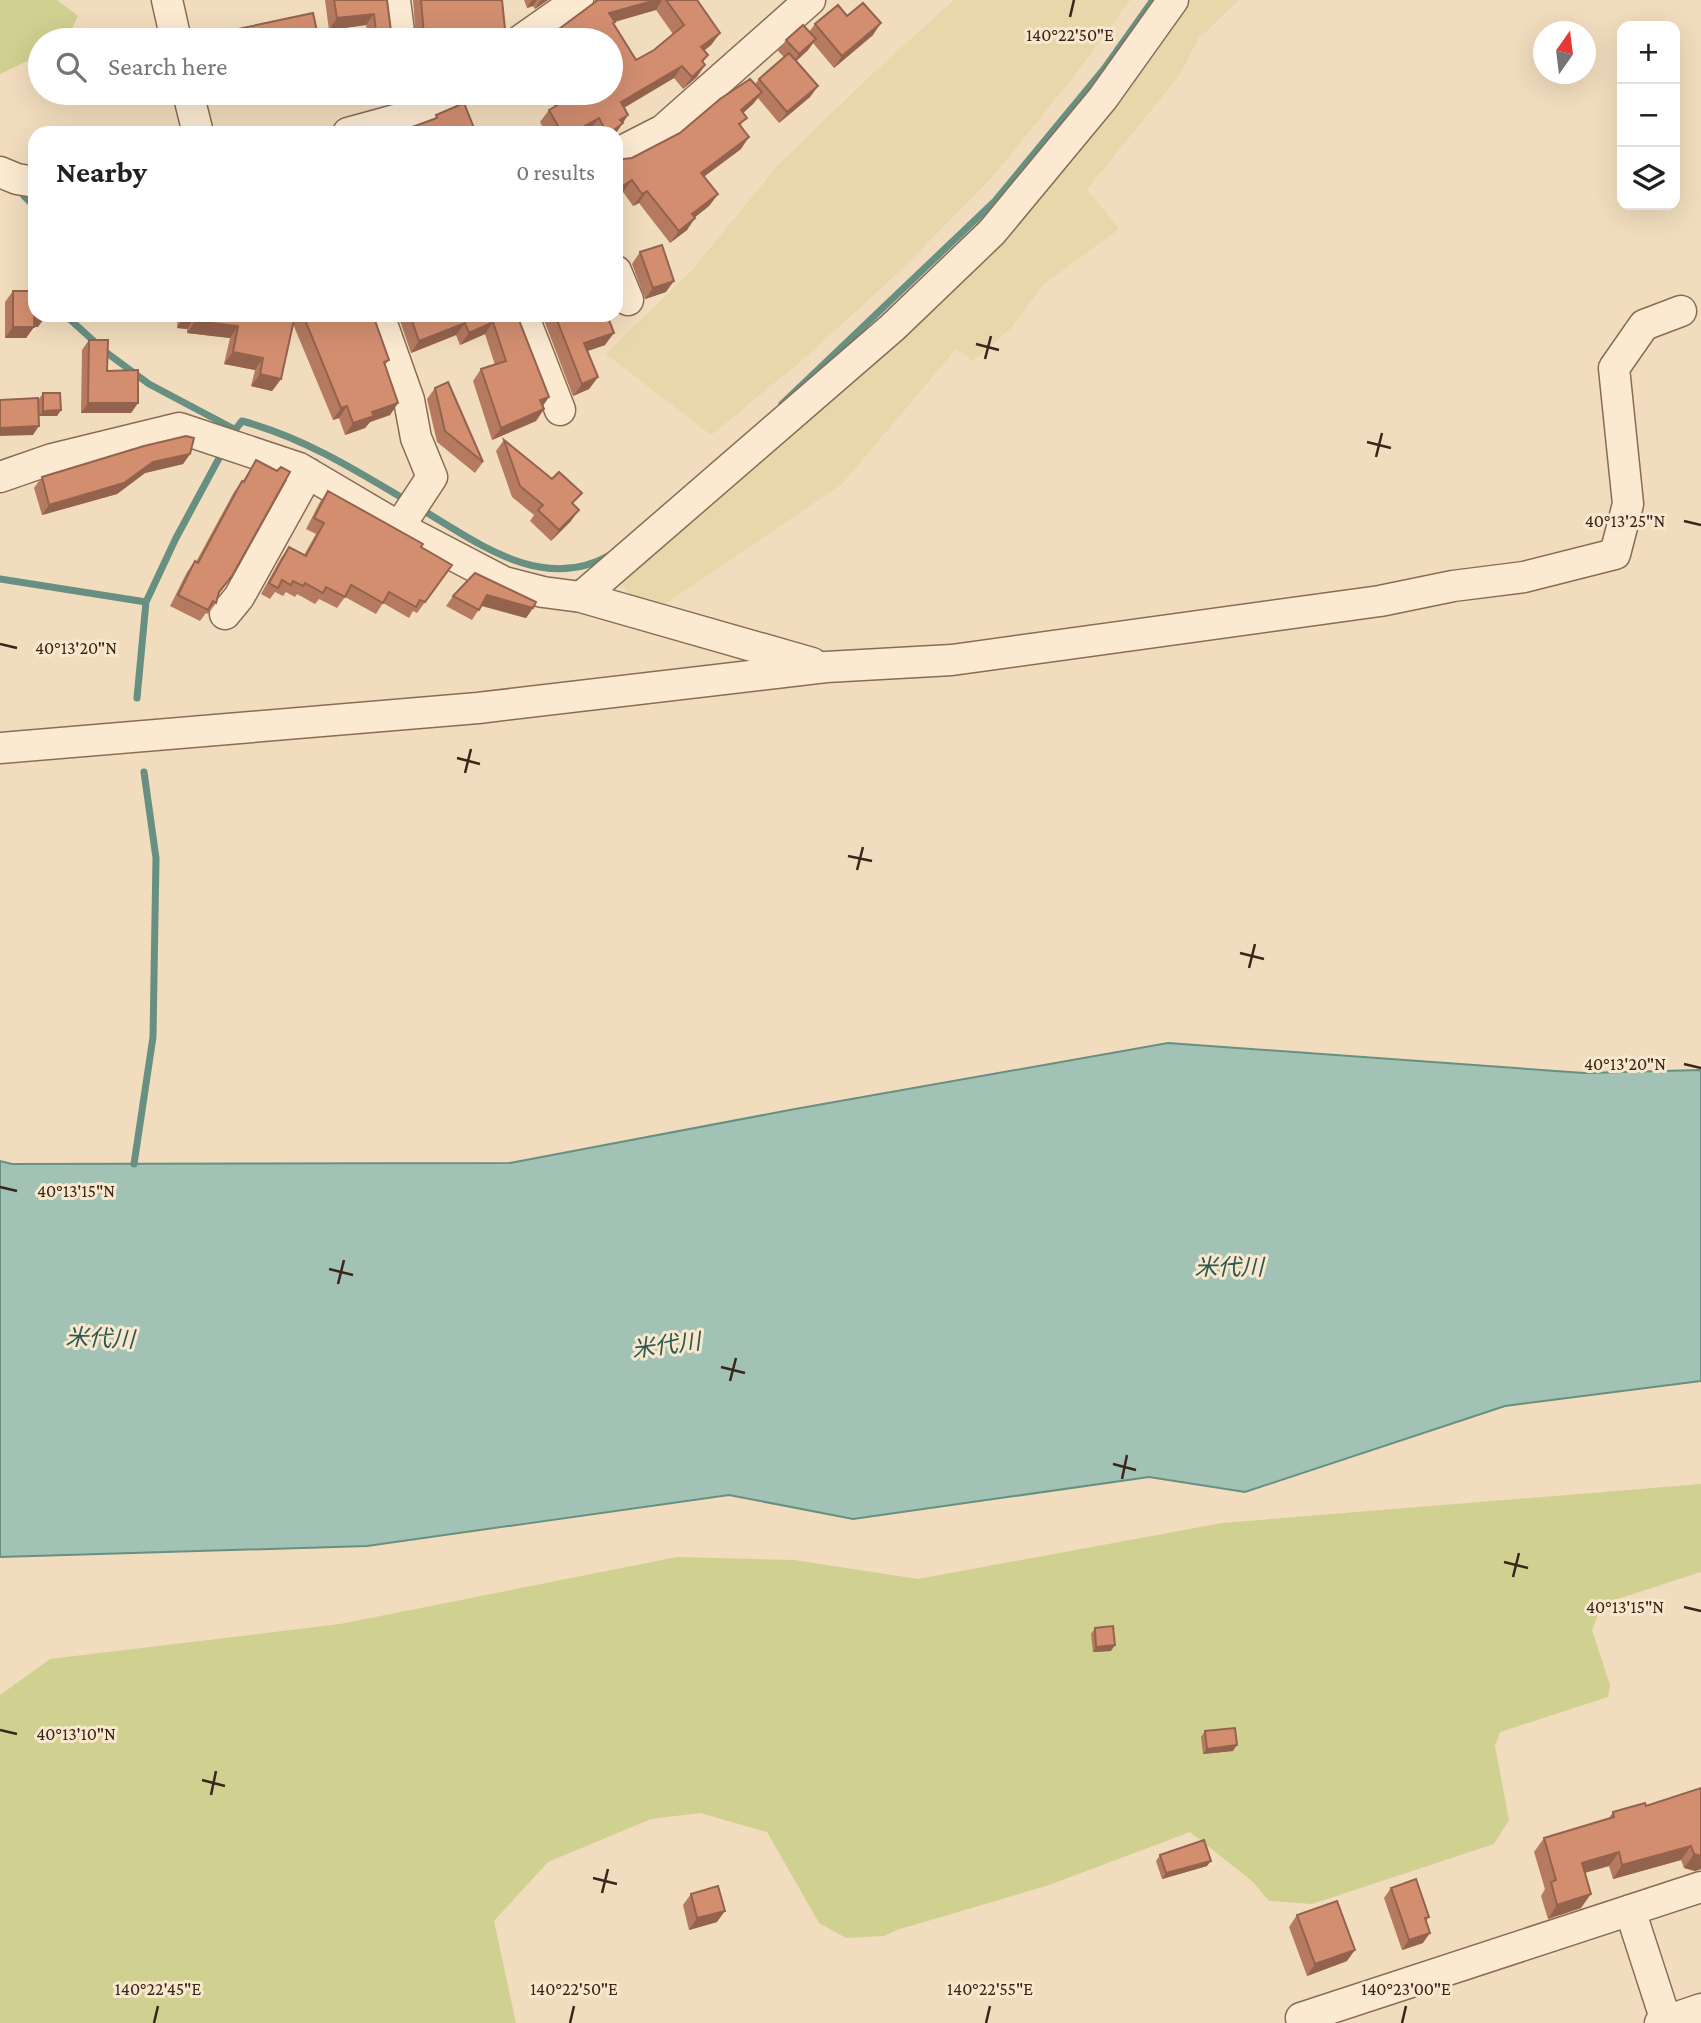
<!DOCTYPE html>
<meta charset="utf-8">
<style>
body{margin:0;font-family:"Crimson Pro","Noto Sans JP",serif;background:#f2f2f2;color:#202124}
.controls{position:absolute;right:21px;top:21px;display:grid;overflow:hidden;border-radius:14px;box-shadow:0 7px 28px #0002}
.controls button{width:63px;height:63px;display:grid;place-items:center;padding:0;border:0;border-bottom:2px solid #e0e0e0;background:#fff;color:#202124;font:35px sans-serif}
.compass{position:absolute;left:1533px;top:21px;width:63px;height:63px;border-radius:50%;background:#fff;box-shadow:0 7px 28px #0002;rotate:14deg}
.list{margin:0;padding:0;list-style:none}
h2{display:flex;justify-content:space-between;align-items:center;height:91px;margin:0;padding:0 28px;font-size:30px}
h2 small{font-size:23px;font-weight:400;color:#757577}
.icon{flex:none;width:38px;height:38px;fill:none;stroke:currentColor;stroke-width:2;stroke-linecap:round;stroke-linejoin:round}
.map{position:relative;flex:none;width:1701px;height:2023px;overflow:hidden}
.search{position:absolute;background:#fff;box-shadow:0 7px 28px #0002;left:28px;top:28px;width:595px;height:77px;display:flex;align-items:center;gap:18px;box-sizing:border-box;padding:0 24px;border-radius:38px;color:#757577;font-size:26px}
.panel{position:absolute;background:#fff;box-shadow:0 7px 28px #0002;left:28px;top:126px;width:595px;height:196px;border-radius:21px}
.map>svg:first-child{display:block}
.farmland{fill:#e7d7aa}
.green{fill:#d0d091}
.water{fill:#a1c2b5;stroke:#689082;stroke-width:2}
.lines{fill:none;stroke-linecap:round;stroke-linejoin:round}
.stream{stroke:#689082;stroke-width:7}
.minor-casing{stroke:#8b6b55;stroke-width:33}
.minor{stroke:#fbead1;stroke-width:30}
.wall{fill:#b57a60;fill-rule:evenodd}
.shaded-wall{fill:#94634e}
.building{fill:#d38e70;stroke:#94634e;stroke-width:2}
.ticks{fill:none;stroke:#39261b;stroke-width:2.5}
.labels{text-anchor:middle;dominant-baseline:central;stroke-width:6;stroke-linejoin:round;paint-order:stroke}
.water-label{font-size:23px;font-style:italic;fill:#295a51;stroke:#f8e7cd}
.ticks-label{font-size:18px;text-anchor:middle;fill:#39261b;stroke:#f8e7cd;stroke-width:6;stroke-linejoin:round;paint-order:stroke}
</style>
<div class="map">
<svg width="1701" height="2023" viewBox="0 0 1701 2023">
<rect width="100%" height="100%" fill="#f1dcbd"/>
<path class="farmland" d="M 954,0 L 1130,0 L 1070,81 L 994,175 L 901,270 L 800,362 L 711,435 L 606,354 L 693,269 L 779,164 L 870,76 Z
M 1184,0 L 1239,0 L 1198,39 L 1179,76 L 1087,189 L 1119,229 L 1043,285 L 1010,329 L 973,361 L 956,349 L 842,484 L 665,604 L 647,606 L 633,600 L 615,575 L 791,433 Z"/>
<path class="green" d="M 0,0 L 57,0 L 78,16 L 66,40 L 40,40 L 40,55 L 0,74 Z
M 1701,1484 L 1701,1572 L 1602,1604 L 1592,1630 L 1610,1685 L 1608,1697 L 1500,1732 L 1495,1746 L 1509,1820 L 1494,1844 L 1312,1904 L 1269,1901 L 1252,1881 L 1190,1832 L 1046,1886 L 897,1930 L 884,1936 L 846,1938 L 819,1923 L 767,1832 L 700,1813 L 651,1819 L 548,1862 L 494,1921 L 516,2023 L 0,2023 L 0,1695 L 50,1659 L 340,1624 L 677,1557 L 794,1560 L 918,1579 L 1222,1523 Z"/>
<path class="water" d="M 1168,1043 L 1584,1073 L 1701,1070 L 1701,1381 L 1505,1406 L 1245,1492 L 1149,1477 L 853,1519 L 729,1495 L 367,1546 L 0,1557 L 0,1161 L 12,1164 L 510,1163 L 795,1109 Z"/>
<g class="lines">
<path class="stream" d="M 24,196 L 34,206 L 35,212
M 65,315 L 107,353 L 149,384 L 234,429
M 782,404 L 995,201 L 1104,69 L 1153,0
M 229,438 L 242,421 C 304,438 354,469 409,502
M 419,508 C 477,542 542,594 610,555
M 0,579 L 146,602
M 137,698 L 146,602 L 176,538 L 224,449
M 134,1164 L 153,1037 L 156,858 L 144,772"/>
<g class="minor-casing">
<path id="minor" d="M 167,0 L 176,40
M 395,0 L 400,40
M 521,40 L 578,0
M 188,93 L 198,133
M 348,133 L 410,116 L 454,93
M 616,154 L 663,130 L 810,0
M 0,172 L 17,179 L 35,182
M 616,271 L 628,300
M 379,315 L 409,400 L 416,438 L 432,477 L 399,527
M 523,315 L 560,410
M 0,477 L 52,459 L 179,428 L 299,468 L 399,527 L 504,582 L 543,592 L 581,597 L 812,663
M 581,597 L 893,327 L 992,232 L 1103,98 L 1173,0
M 225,614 L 239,597 L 308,473
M 0,748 L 478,708 L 826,667 L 952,660 L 1380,601 L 1453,586 L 1524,577 L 1615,554 L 1628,504 L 1614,368 L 1644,325 L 1681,311
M 1630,1910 L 1666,2021
M 1301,2018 L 1701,1887
M 1660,2023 L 1701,2009"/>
</g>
<use href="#minor" class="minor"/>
</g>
<path class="wall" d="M 325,0 L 387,0 L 391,31 L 395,40 L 368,40 L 366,25 L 329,30 Z
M 413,0 L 502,0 L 505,29 L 498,40 L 416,40 Z
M 524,0 L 548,0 L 535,9 L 533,6 L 527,8 Z
M 595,0 L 697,0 L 720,33 L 711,45 L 704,51 L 708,55 L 703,62 L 697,77 L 683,89 L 674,78 L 624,108 L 628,115 L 616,133 L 592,133 L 590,130 L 585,133 L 546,133 L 540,122 L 549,110 L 555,107 L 548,93 L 611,93 L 611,40 L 551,40 L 559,29 L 595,4 ZM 656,10 L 673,34 L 654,50 L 636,60 L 614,24 L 615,21 Z
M 847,16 L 873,35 L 834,68 L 813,43 L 808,50 L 796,61 L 818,86 L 810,97 L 779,123 L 758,98 L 753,104 L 743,113 L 741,127 L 741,149 L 704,176 L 718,194 L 709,206 L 695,217 L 687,230 L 670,243 L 639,203 L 633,206 L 623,192 L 616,197 L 616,157 L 623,159 L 632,158 L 680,133 L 755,84 L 759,79 L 784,57 L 778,51 L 786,40 L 809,32 L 815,24 Z
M 238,29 L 319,40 L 230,40 Z
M 640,252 L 666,292 L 645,299 L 632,264 Z
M 13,291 L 38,327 L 34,327 L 26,338 L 5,338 L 5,302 Z
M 154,315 L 373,315 L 389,360 L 385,365 L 398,403 L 390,415 L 370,422 L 365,428 L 345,435 L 339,418 L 333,420 L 293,324 L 281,379 L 272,391 L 251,386 L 255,370 L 224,364 L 230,338 L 187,333 L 187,329 L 177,328 L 178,317 Z
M 398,315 L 517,315 L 544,409 L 536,421 L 492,440 L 473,381 L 481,369 L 495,365 L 485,334 L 460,345 L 456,335 L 411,353 Z
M 542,315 L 607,315 L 605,345 L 587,351 L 598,377 L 589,389 L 573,396 Z
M 89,340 L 107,371 L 138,403 L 131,413 L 81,413 L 82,350 Z
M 435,388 L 483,462 L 475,473 L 437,442 L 427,399 Z
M 43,393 L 61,410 L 57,416 L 39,416 L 33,435 L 39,415 L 39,399 Z
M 504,440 L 574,504 L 571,521 L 551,541 L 530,521 L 534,515 L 512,497 L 496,451 Z
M 190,454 L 183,464 L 145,473 L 117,494 L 42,515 L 34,488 L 42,477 Z
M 256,460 L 224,587 L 218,595 L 216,603 L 208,614 L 206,613 L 200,621 L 170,606 L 187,572 L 195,561 L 196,562 L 234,492 L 242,481 L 243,481 Z
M 328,491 L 421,547 L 452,565 L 417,613 L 413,611 L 409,618 L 383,603 L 376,614 L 345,597 L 337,608 L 319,599 L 315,604 L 297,594 L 295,597 L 286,592 L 283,596 L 275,592 L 270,599 L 261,594 L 281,558 L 289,547 L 304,555 L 316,534 L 306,529 L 320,502 Z
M 453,596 L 533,608 L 526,618 L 481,606 L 472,620 L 446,606 Z
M 1095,1628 L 1111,1651 L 1093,1652 L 1091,1634 Z
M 1205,1731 L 1233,1751 L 1203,1754 L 1201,1737 Z
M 1701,1788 L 1701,1869 L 1695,1871 L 1684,1868 L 1681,1860 L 1613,1879 L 1609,1866 L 1585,1873 L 1581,1908 L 1548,1919 L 1541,1896 L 1545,1889 L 1534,1852 L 1544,1838 L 1609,1818 L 1613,1812 L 1646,1806 Z
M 1160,1855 L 1207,1866 L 1162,1879 L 1156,1861 Z
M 1391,1888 L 1429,1917 L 1426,1921 L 1423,1943 L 1402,1950 L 1384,1898 Z
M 691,1894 L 717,1922 L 689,1930 L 683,1905 Z
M 1297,1915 L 1347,1961 L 1307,1976 L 1289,1927 Z"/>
<path class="shaded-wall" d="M 532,0 L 537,0 L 533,6 L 527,8 Z
M 541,0 L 548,0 L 535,9 Z
M 656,0 L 662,0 L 656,10 L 601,26 L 609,13 Z
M 374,14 L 366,25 L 329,30 L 337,18 Z
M 881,23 L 873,35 L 834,68 L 842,56 Z
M 505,29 L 498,40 L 496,31 Z
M 720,33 L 711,45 L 692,59 L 701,47 Z
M 816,39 L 808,50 L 791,66 L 799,54 Z
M 705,65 L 697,77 L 683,89 L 692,77 Z
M 682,66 L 674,78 L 613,114 L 621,102 Z
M 818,86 L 810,97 L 779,123 L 787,112 Z
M 762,92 L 753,104 L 733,122 L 741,110 Z
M 376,93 L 400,93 L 375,95 Z
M 628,115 L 616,133 L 609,133 L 620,120 Z
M 599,118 L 590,130 L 585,133 L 572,133 Z
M 749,137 L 741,149 L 693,185 L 701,173 Z
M 632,180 L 623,192 L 616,197 L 616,190 Z
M 647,191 L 639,203 L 633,206 L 642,194 Z
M 718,194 L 709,206 L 684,226 L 692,214 Z
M 695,218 L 687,230 L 670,243 L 679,231 Z
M 674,281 L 666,292 L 645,299 L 653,288 Z
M 154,315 L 179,315 L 178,317 Z
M 34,316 L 46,316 L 38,327 L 34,327 L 26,338 L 5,338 L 13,327 Z
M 185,316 L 195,317 L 187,329 L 177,328 Z
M 195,321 L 238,326 L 230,338 L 187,333 Z
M 493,322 L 485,334 L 460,345 L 469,333 Z
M 465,323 L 456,335 L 411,353 L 419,341 Z
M 614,333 L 605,345 L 576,355 L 584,343 Z
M 233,352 L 263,358 L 255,370 L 224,364 Z
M 260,374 L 281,379 L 272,391 L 251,386 Z
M 598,377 L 589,389 L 573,396 L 582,384 Z
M 549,397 L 541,409 L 540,400 Z
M 88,403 L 138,403 L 131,413 L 81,413 Z
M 398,403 L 390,415 L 370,422 L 365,428 L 345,435 L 353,423 L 372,412 Z
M 347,406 L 339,418 L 333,420 L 341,408 Z
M 544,409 L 536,421 L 492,440 L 501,428 Z
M 61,410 L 57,416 L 39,416 L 43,411 Z
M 39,426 L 33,435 L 0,436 L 0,428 Z
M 190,454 L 183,464 L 145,473 L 117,494 L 42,515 L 49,505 L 153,462 Z
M 579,510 L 571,521 L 551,541 L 559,530 Z
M 487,595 L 533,608 L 526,618 L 480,605 Z
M 1115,1645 L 1111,1651 L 1093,1652 L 1096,1647 Z
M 1237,1745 L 1233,1751 L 1203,1754 L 1207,1749 Z
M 1691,1846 L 1681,1860 L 1613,1879 L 1622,1865 Z
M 1619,1852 L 1609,1866 L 1572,1876 L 1582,1863 Z
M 1694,1854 L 1701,1856 L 1701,1869 L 1695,1871 L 1684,1868 Z
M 1211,1861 L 1207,1866 L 1162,1879 L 1166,1873 Z
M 1591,1894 L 1581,1908 L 1548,1919 L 1557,1905 Z
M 725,1911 L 717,1922 L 689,1930 L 697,1918 Z
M 1430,1933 L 1423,1943 L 1402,1950 L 1409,1940 Z
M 1355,1950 L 1347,1961 L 1307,1976 L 1315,1964 Z"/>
<path class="building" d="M 334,0 L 387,0 L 391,31 L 395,40 L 377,40 L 374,14 L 337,18 Z
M 421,0 L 502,0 L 505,29 L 496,31 L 498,40 L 420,40 L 424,35 Z
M 598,0 L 656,0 L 609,13 L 615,22 L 613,23 L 636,60 L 654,50 L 684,25 L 666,0 L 697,0 L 720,33 L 701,47 L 708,55 L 702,61 L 705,65 L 692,77 L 682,66 L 621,102 L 628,115 L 620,120 L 623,123 L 610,133 L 607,133 L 599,118 L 572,133 L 562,133 L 549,110 L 566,100 L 562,93 L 611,93 L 611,40 L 565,40 L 559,29 Z
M 863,3 L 881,23 L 842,56 L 815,24 L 838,5 L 847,16 Z
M 313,13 L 319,40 L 241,40 L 238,29 Z
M 803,25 L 816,39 L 799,54 L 786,40 Z
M 789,53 L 818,86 L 787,112 L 759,79 Z
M 750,79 L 762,92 L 741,110 L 747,118 L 739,124 L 749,137 L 701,173 L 718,194 L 692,214 L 695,218 L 679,231 L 647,191 L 642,194 L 632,180 L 616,190 L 616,157 L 623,159 L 632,158 L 680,133 L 720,99 Z
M 464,103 L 476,133 L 396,133 L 437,118 L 436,115 Z
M 662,245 L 674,281 L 653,288 L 640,252 Z
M 13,291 L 35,291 L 35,315 L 46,316 L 34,316 L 34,327 L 13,327 Z
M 185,315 L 295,315 L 281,379 L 260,374 L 263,358 L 233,352 L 238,326 L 195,321 L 195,317 L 185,316 Z
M 303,315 L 373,315 L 389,360 L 384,362 L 398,403 L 372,412 L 374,416 L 353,423 L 347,406 L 341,408 Z
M 410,315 L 517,315 L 549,397 L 540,400 L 544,409 L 501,428 L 481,369 L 506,361 L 493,322 L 469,333 L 465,323 L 419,341 Z
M 555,315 L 607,315 L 614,333 L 584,343 L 598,377 L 582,384 Z
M 89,340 L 108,340 L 107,371 L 138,370 L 138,403 L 88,403 Z
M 448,382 L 483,462 L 445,431 L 435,388 Z
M 43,393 L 60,393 L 61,410 L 43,411 Z
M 38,398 L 39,426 L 0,428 L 0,400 Z
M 186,436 L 194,438 L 190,454 L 153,462 L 124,483 L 49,505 L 42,477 L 144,446 Z
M 504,440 L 552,479 L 559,472 L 582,493 L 572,503 L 579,510 L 559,530 L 538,510 L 543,505 L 520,486 Z
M 256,460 L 277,471 L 281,467 L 290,472 L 232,576 L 219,592 L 216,603 L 213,601 L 208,610 L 178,595 L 195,561 L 198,563 L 242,481 L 244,482 Z
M 328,491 L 423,544 L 421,547 L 452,565 L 425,602 L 420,600 L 416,607 L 389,592 L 383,603 L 351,585 L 345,597 L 326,587 L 323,593 L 305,583 L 303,586 L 293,581 L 291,585 L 282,580 L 278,588 L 269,583 L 289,547 L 306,556 L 324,523 L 314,518 Z
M 475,573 L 536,602 L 533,608 L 487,595 L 479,610 L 453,596 Z
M 1113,1626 L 1115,1645 L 1096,1647 L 1095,1628 Z
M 1235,1728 L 1237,1745 L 1207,1749 L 1205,1731 Z
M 1701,1788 L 1701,1856 L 1694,1854 L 1691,1846 L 1622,1865 L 1619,1852 L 1582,1863 L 1591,1894 L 1557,1905 L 1551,1882 L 1556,1880 L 1544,1838 L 1614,1817 L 1613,1812 L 1645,1803 L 1646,1806 Z
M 1204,1840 L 1211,1861 L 1166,1873 L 1160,1855 Z
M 1416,1879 L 1429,1917 L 1425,1918 L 1430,1933 L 1409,1940 L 1391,1888 Z
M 718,1886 L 725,1911 L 697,1918 L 691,1894 Z
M 1337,1901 L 1355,1950 L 1315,1964 L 1297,1915 Z"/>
<path class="ticks" d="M 1070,17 L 1074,0M 976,344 L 999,350M 985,359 L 991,336M 1367,442 L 1391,448M 1376,457 L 1382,433M 1684,521 L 1701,525M 0,644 L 17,648M 457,758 L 480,764M 465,773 L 471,749M 848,856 L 872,861M 857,870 L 863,847M 1240,953 L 1264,959M 1249,968 L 1255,944M 1684,1064 L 1701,1068M 0,1187 L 17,1191M 329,1269 L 353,1275M 338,1284 L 344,1260M 721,1367 L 745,1373M 730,1381 L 736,1358M 1113,1464 L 1136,1470M 1122,1479 L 1127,1455M 1504,1562 L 1528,1568M 1513,1577 L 1519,1553M 1684,1607 L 1701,1611M 0,1730 L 17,1734M 202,1780 L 225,1786M 211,1795 L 216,1771M 593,1878 L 617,1884M 602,1893 L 608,1869M 154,2023 L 158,2006M 570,2023 L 574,2006M 986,2023 L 990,2006M 1402,2023 L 1406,2006"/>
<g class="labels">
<g class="water-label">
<text x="1229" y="1267">米代川</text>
<text transform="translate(100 1338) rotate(2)">米代川</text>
<text transform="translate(666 1345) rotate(-7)">米代川</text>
</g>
</g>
<g class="ticks-label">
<text x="1070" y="41">140°22'50"E</text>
<text x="1625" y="527">40°13'25"N</text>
<text x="76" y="654">40°13'20"N</text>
<text x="1625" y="1070">40°13'20"N</text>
<text x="76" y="1197">40°13'15"N</text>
<text x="1625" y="1613">40°13'15"N</text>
<text x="76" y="1740">40°13'10"N</text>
<text x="158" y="1995">140°22'45"E</text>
<text x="574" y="1995">140°22'50"E</text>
<text x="990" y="1995">140°22'55"E</text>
<text x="1406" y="1995">140°23'00"E</text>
</g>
</svg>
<div class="controls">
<button>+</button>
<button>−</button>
<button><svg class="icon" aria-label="layers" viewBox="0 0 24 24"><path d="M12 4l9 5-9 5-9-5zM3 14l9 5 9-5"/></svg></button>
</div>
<svg class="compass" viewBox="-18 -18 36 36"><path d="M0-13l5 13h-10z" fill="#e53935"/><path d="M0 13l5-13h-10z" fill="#757577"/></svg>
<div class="search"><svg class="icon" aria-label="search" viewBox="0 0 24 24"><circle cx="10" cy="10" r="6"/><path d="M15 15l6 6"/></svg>Search here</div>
<section class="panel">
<h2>Nearby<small>0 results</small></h2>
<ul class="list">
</ul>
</section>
</div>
